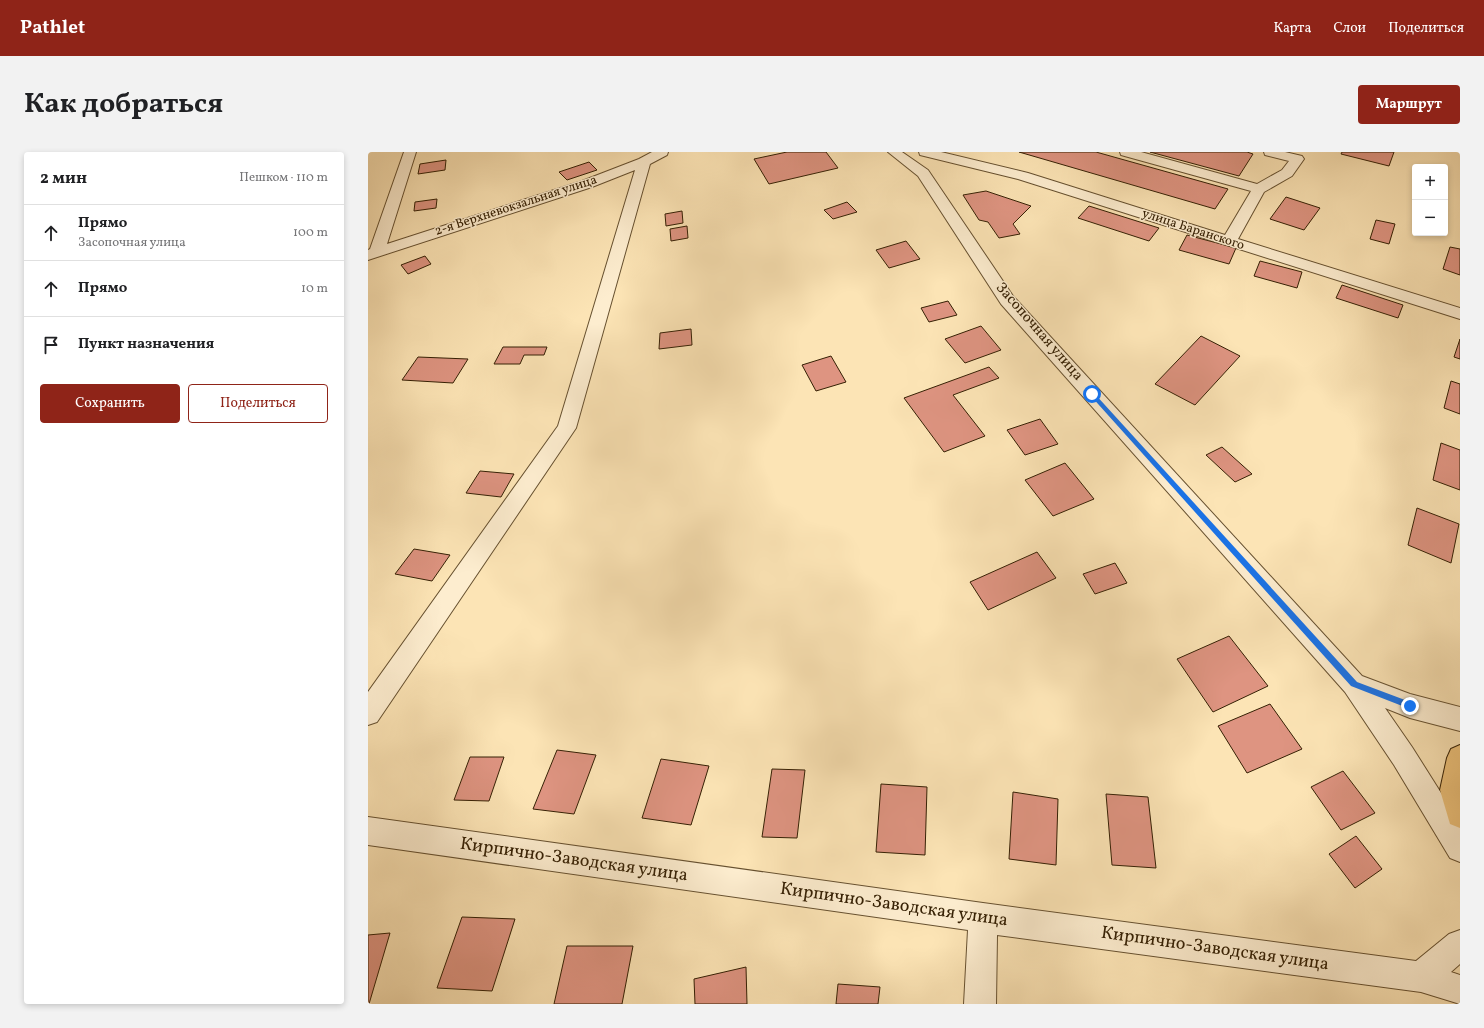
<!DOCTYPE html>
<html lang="ru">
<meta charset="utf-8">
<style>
body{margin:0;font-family:Vollkorn,serif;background:#f2f2f2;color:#202124}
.controls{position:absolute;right:12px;top:12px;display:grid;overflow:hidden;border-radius:4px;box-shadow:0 2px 6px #0003}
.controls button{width:36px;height:36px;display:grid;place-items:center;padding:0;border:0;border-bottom:1px solid #e0e0e0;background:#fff;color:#202124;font:20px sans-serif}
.stop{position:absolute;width:12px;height:12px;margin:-9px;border:3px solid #1a73e8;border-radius:50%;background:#fff}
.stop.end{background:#1a73e8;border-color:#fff;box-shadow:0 1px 4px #0008}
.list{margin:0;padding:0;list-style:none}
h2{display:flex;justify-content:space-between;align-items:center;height:52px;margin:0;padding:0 16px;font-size:17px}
h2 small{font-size:13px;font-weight:400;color:#757577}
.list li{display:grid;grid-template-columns:26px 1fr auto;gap:12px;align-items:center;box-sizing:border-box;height:56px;padding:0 16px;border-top:1px solid #e0e0e0}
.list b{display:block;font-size:15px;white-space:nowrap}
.list p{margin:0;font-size:13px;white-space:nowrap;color:#757577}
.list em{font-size:13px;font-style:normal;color:#757577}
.actions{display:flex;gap:8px;padding:12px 16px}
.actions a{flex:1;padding:9px 0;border:1px solid #8f2418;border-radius:4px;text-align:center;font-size:14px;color:#8f2418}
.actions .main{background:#8f2418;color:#fff}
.icon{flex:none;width:22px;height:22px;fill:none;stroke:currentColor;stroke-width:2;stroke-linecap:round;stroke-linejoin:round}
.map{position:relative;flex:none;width:1092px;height:852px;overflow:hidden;border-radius:4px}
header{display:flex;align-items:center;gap:24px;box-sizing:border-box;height:56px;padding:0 20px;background:#8f2418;color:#fff}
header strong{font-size:19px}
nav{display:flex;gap:22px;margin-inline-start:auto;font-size:14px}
.intro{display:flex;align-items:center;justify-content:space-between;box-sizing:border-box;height:96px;padding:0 24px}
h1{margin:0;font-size:28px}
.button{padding:10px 18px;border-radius:4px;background:#8f2418;color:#fff;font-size:14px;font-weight:700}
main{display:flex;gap:24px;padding:0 24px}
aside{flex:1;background:#fff;border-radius:4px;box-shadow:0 2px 6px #0003}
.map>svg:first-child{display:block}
.building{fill:#de9481;stroke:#352004}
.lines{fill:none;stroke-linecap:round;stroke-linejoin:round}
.minor-casing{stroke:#675130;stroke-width:2}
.major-casing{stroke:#352004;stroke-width:2}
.minor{fill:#fdedcf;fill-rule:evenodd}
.major{fill:#eec27a;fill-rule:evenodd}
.route{fill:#1a73e8}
.labels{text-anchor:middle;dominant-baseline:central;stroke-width:3;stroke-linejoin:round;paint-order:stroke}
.far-street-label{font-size:13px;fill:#352004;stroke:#fdedcf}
.street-label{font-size:15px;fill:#352004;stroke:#fdedcf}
.near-street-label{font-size:18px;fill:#352004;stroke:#fdedcf}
</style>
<header>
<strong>Pathlet</strong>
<nav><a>Карта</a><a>Слои</a><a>Поделиться</a></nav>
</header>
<div class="intro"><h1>Как добраться</h1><a class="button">Маршрут</a></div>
<main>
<aside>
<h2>2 мин<small>Пешком · 110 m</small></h2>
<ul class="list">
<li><svg class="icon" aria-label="ahead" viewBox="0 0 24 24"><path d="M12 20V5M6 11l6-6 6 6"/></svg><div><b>Прямо</b><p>Засопочная улица</p></div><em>100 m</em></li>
<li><svg class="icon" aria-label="ahead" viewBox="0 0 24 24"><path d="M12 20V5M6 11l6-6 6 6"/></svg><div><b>Прямо</b></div><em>10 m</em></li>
<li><svg class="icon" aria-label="arrive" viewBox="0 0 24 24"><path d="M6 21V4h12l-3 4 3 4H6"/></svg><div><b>Пункт назначения</b></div></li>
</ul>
<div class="actions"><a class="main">Сохранить</a><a>Поделиться</a></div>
</aside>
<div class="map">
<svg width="1092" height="852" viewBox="0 0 1092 852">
<rect width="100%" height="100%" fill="#fce4b5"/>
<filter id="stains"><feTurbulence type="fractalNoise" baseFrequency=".005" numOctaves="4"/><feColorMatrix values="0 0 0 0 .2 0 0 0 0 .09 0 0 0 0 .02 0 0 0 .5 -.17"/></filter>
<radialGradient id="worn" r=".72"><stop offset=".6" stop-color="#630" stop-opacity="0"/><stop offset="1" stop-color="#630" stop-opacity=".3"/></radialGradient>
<path class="building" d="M 419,0 L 458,0 L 470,16 L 401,32 L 386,7 Z
M 651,0 L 728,0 L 860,37 L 847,57 Z
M 782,0 L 879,0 L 885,2 L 871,24 Z
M 974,0 L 1026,0 L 1021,14 L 973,2 Z
M 78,8 L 77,18 L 50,22 L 52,12 Z
M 221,10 L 229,18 L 199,28 L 191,20 Z
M 618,39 L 663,54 L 645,72 L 652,82 L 631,86 L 620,70 L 611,68 L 595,43 Z
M 918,45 L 952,56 L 936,78 L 902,67 Z
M 69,47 L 68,56 L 46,59 L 47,50 Z
M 479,50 L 489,60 L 465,67 L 456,58 Z
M 721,54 L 791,76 L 781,89 L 710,66 Z
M 314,59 L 315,71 L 298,74 L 297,62 Z
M 1008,68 L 1027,72 L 1021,92 L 1002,87 Z
M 319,74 L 320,86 L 303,89 L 302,77 Z
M 819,83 L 868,96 L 861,112 L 811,98 Z
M 538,89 L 552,107 L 521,116 L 508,98 Z
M 1082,95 L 1092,97 L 1092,123 L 1075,117 Z
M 57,104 L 63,112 L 40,122 L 33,113 Z
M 892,109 L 934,120 L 929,136 L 886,124 Z
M 974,133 L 1035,153 L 1030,166 L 968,146 Z
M 580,149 L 589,163 L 561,170 L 553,156 Z
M 613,174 L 633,198 L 597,211 L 577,187 Z
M 323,177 L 324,193 L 291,197 L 292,181 Z
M 833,184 L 872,204 L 827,253 L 787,232 Z
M 1092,187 L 1092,207 L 1086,205 Z
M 135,195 L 179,195 L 176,203 L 156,203 L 152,212 L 126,212 Z
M 463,204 L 478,230 L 448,239 L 434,213 Z
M 50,205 L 100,207 L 85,231 L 34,228 Z
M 621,215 L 631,226 L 585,243 L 617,284 L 576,300 L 536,246 Z
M 1083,229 L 1092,232 L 1092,262 L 1076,256 Z
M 672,267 L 690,292 L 657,303 L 639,278 Z
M 1073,291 L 1092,298 L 1092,338 L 1065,328 Z
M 854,295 L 884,322 L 867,330 L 838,303 Z
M 697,311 L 726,347 L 685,364 L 657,328 Z
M 112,319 L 146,322 L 133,345 L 98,341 Z
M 1049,356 L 1091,372 L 1083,411 L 1040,393 Z
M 46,397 L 82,403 L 64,429 L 27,422 Z
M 669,400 L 688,426 L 620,458 L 602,430 Z
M 747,411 L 759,431 L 727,442 L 715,422 Z
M 861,484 L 900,534 L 845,560 L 809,507 Z
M 902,552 L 934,597 L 879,621 L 850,574 Z
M 189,598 L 228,603 L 206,662 L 165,657 Z
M 102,605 L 136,605 L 121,649 L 86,648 Z
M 293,607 L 341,614 L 323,673 L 274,666 Z
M 404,617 L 437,618 L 429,686 L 394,685 Z
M 975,619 L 1007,661 L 973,678 L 943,635 Z
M 513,632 L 559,635 L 557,703 L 508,700 Z
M 645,640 L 690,647 L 688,713 L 641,707 Z
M 738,642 L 780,645 L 788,716 L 744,713 Z
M 988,684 L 1014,717 L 987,736 L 961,702 Z
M 94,765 L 147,767 L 124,839 L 69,836 Z
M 22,781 L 1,852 L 0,852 L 0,783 Z
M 199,794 L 265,794 L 254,852 L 186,852 Z
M 378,815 L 379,852 L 327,852 L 326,827 Z
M 470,832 L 512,835 L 510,852 L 468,852 Z"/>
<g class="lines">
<g class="minor-casing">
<path id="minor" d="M 36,0 L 48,0 L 19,92 L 214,29 L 271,7 L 284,0 L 300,0 L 299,3 L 282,12 L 208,276 L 9,570 L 0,573 L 0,540 L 190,274 L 267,18 L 224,35 L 0,108 L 0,98 L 2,97 Z
M 520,0 L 534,0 L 560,18 L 645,144 L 994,524 L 1042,542 L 1092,555 L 1092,579 L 1042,566 L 1017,556 L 1044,595 L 1092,671 L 1092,710 L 1082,706 L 1026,613 L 977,540 L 633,152 L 550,24 Z
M 551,0 L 573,0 L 660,21 L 857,83 L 883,39 L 753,3 L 752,0 L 773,0 L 889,32 L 914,18 L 921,9 L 897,3 L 896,0 L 917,0 L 934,4 L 936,7 L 924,24 L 896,40 L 870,87 L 1092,156 L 1092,167 L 650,27 L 552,3 Z
M 0,665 L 615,751 L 1048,809 L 1081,782 L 1092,778 L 1092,812 L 1083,820 L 1092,823 L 1092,852 L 1053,840 L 629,783 L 628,852 L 596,852 L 600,778 L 0,693 Z"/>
</g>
<g class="major-casing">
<path id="major" d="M 1092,593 L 1092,676 L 1082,672 L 1072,638 L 1079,606 L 1083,597 Z"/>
</g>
<use href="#minor" class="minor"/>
<use href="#major" class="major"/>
</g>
<path class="route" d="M 722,241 L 726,241 L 989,530 L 1045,551 L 1045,556 L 1042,557 L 983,534 L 722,243 Z"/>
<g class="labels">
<g class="far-street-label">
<text transform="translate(148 54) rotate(-18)">2-я Верхневокзальная улица</text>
<text transform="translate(825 78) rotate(18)">улица Баранского</text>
</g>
<g class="street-label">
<text transform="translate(671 180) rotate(49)">Засопочная улица</text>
</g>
<g class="near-street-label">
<text transform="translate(206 708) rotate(8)">Кирпично-Заводская улица</text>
<text transform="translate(526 753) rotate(8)">Кирпично-Заводская улица</text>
<text transform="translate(847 797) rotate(8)">Кирпично-Заводская улица</text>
</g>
</g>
<rect width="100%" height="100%" filter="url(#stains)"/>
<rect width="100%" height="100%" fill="url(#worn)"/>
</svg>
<div class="controls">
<button>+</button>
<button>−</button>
</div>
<div class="stop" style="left:724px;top:242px"></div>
<div class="stop end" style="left:1042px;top:554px"></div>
</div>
</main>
